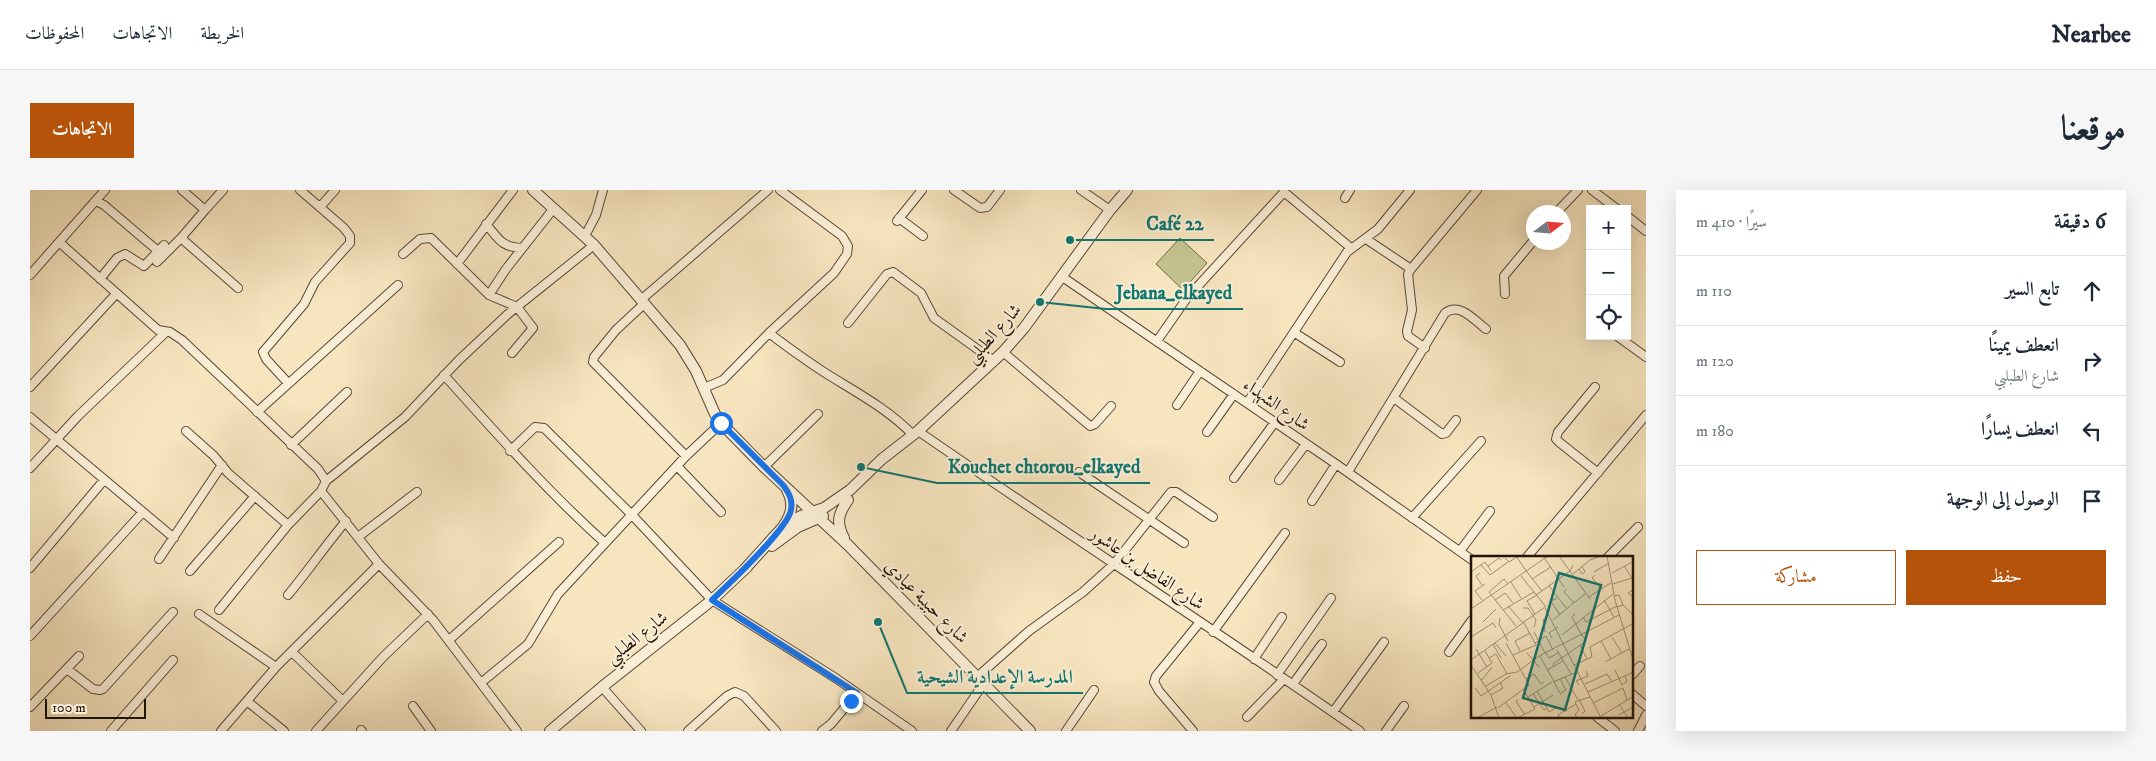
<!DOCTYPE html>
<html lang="ar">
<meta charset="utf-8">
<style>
body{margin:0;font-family:"IM FELL DW Pica",Amiri,serif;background:#f6f6f7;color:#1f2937;direction:rtl}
.controls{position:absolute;right:15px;top:15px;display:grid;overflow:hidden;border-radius:0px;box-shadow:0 5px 20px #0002}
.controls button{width:45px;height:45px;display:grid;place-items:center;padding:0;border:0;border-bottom:1px solid #e0e1e3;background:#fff;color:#1f2937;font:25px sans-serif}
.compass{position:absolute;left:1496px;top:15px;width:45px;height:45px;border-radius:50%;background:#fff;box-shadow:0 5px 20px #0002;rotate:74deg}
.scale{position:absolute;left:15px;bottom:12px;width:101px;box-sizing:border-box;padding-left:5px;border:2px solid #221407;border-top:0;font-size:14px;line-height:18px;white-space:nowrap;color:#221407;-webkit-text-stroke:4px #faeed6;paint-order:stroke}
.stop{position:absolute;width:15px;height:15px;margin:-11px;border:4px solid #1a73e8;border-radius:50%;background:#fff}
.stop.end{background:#1a73e8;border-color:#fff;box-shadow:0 1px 5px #0008}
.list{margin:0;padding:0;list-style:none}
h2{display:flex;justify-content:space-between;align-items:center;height:65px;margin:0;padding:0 20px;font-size:21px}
h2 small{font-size:16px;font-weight:400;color:#747a83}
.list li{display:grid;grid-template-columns:32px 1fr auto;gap:15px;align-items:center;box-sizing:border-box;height:70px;padding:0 20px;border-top:1px solid #e0e1e3}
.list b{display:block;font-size:19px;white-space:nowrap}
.list p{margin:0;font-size:16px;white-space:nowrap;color:#747a83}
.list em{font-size:16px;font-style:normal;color:#747a83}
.actions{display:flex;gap:10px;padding:15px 20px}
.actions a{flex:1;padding:11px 0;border:1px solid #b45309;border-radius:0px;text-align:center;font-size:18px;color:#b45309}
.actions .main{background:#b45309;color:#fff}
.icon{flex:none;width:28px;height:28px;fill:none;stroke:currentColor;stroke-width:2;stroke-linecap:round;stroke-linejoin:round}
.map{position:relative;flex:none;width:1616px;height:541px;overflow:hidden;direction:ltr;border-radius:0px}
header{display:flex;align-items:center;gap:30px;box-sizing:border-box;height:70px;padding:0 25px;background:#fff;border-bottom:1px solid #e0e1e3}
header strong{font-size:24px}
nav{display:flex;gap:28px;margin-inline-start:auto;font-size:18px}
.intro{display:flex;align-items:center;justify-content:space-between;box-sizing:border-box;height:120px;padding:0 30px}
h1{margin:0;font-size:35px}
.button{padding:12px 22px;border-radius:0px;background:#b45309;color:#fff;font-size:18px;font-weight:700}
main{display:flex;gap:30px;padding:0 30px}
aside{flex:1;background:#fff;border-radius:0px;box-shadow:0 5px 20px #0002}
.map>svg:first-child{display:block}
.pitch{fill:#c3c28e;stroke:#726b4a}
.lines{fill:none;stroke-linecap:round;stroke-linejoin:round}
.minor-casing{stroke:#574835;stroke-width:10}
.tertiary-casing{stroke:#574835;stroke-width:12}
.minor{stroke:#faeed6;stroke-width:8}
.tertiary{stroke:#faeed6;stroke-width:10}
.route{stroke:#1a73e8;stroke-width:6}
.labels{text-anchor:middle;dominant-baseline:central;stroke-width:4;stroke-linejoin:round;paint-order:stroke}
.street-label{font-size:18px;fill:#221407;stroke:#faeed6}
.inset-road{fill:none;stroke:#a29176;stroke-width:1}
.view{fill:#0f766e;fill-opacity:0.15;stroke:#0f766e;stroke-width:2.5}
.inset-edge{fill:none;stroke:#221407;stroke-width:2.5}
.leader{fill:none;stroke:#0f766e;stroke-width:2}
.callout-dot{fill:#0f766e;stroke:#faeed6;stroke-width:2}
.callout-label{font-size:19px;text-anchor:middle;font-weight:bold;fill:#0f766e;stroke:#faeed6;stroke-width:4;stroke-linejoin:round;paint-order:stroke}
</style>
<header>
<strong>Nearbee</strong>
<nav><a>الخريطة</a><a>الاتجاهات</a><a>المحفوظات</a></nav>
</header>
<div class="intro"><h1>موقعنا</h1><a class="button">الاتجاهات</a></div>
<main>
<aside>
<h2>6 دقيقة<small>سيرًا · 410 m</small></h2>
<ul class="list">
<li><svg class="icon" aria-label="ahead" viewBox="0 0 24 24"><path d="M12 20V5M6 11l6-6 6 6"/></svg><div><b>تابع السير</b></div><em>110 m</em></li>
<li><svg class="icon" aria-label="right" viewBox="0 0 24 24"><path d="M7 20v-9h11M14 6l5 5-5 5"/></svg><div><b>انعطف يمينًا</b><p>شارع الطبلبي</p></div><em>120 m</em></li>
<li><svg class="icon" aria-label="left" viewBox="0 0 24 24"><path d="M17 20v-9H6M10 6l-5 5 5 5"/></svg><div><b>انعطف يسارًا</b></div><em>180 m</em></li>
<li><svg class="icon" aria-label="arrive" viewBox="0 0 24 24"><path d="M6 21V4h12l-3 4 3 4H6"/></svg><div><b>الوصول إلى الوجهة</b></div></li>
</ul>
<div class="actions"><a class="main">حفظ</a><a>مشاركة</a></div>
</aside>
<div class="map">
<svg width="1616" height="541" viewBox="0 0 1616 541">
<rect width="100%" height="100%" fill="#f7e5c0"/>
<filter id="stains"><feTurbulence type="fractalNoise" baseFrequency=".004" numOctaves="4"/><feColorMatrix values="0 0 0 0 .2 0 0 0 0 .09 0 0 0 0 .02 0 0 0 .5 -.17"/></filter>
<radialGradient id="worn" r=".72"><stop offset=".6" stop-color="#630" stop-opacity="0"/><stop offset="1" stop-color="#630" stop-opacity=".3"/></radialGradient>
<path class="pitch" d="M 1150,48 L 1177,73 L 1153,100 L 1126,74 Z"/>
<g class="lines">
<g class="minor-casing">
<path id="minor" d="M 152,0 L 175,20 L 193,0
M 924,0 L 950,18 L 957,17 L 970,0
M 1051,0 L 1080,20
M 1562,0 L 1587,19
M 1315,8 L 1320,0
M 66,11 L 74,15 L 128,61
M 290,17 L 305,0
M 1527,22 L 1548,0
M 1597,26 L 1616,41
M 869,28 L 893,46
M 867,31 L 892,0
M 456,34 C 469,49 471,57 492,58
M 555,46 L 566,25 L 573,0
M 151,48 L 208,98
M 1336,49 L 1381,79 L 1378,84 L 1382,120 L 1377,141 L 1378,146 L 1395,158
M 29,52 L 128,140 L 140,142 L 152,150 L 288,279 L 296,291
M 373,64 L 390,49 L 401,48 L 459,105 L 487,117 L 503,138 L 482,163
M 127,72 L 151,48 L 175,20
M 427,74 L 483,0
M 1381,79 L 1447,0
M 0,85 L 75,0
M 1031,86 L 1306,274 L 1442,370
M 70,89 L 87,68 L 95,64 L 114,76 L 134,55
M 1475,104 L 1474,86 L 1504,50
M 459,105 L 476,79 L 524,18
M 612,109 L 738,0
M 615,113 L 586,140 L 564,167 L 563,172 L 656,266
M 818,133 L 857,84 L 863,82 L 891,103 L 904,128 L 964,171
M 739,143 C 760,159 782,175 805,189 C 833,206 861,222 883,245
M 1265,143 L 1310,172
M 1587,146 L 1616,167
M 1127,151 L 1157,108 L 1254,2 L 1321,58
M 973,162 L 1060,236 L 1065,234 L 1081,216
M 414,185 C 466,243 517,301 575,353
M 258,193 L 236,169 L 233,162 L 274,114 L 285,92 L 320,53 L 320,46 L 314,38 L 270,0
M 0,197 L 86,104
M 1565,197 L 1528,242 L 1526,249 L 1529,252 L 1568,283
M 674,198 L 693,190 L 739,143 L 804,83 L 817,64 L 818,56 L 812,46 L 750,0
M 1364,208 L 1412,244 L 1416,243 L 1426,230
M 1217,213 L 1317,62 L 1348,39 L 1380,0
M 1147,215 L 1170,181
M 227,222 L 368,95
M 0,227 L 144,348
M 156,241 L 184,266 L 198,283 L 258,335
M 888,241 C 1034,342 1184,439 1330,541
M 1177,242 L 1204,204
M 261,255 L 317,202
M 480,261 L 505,237 L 514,238 L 602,325 L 682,410 L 807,489 L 882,541
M 647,276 L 691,322
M 734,277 L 788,224
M 0,278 L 48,226 L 136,142
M 1049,282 L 1154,353
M 1318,282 L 1415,123 C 1430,112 1444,130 1456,139
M 1204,288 L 1245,232
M 1249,290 L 1276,254
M 291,301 L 349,374 L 403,430 L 487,541
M 1282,311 L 1306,274
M 1382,328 L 1451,251
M 328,347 L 387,302
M 1430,361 L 1460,321
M 1497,367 L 1616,225
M 1578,367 L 1608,337
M 129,369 L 192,275
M 0,378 L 74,290
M 160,381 L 225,306
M 258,405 C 278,381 295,356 316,331
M 189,420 L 258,335 L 291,301 L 296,291 L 375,227 L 429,170 L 478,124 L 564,55
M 169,424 L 246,477 L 349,374
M 1183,442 L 1255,343
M 0,446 L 112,323
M 419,450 L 529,352
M 262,462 L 313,511
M 1419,462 L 1442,430
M 1224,469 L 1252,427
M 37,479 L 63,499 L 70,500 L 73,499 L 143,422
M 1247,485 L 1301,408
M 1602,485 L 1610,476
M 947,487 L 999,441 L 1053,402 L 1084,374 L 1141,302 L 1146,302 L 1183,327
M 452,492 L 498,454 L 528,404 L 656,266 L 691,233
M 1263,494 L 1292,454
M 572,497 L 611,541
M 1602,504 L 1616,516
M 218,512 L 254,541
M 383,516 L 401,541
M 0,517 L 49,466
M 1303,522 L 1354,452
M 1217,527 L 1254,489
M 1567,527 L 1585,541
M 331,540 L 332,541
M 81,541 L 143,470
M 191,541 L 246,477
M 286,541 L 353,467 L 398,424
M 658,541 L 697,506 L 705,502 L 714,506 L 746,541
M 792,541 L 801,534 L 827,503
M 921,541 L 954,493
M 1036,541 L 1064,500
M 1163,541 L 1129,501 L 1124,492 L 1126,486 L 1170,432
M 1356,541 L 1374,516
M 1608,541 L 1616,525"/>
</g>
<g class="tertiary-casing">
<path id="tertiary" d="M 503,0 L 564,55 L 650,155 L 666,181 L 685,224 L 691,233 L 734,277 L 818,355 L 1000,541
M 754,335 C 762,324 764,312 757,300
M 814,348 C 806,332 808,324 818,310
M 742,356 L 768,337 L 793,326
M 714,380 L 751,339 L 771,326 L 794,318 L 820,300 L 852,269 L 888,241 L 973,162 L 994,138 L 1080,20 L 1097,0
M 520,541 L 572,497 L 682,410 L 717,377"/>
</g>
<use href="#minor" class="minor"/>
<use href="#tertiary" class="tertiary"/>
</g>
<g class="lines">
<path class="route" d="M 691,233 L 753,295 C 759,303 763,310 761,320 C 758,338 698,395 682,410 L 827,503 L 821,511"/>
</g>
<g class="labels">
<g class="street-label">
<text transform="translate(964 144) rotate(-48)">شارع الطبلبي</text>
<text transform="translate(1246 215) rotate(35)">شارع الشهداء</text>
<text transform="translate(1117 379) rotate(34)">شارع الفاضل بن عاشور</text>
<text transform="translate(896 412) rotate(45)">شارع حبيبة عيادي</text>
<text transform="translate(607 448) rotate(-38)">شارع الطبلبي</text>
</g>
</g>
<g transform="translate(1441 366)">
<rect width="162" height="162" fill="#f7e5c0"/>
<path class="inset-road" d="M 45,0 L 56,16M 72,0 L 93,31M 88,0 L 119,43M 136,0 L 144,44 L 163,107M 34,2 L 38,6 L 46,1M 10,9 L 19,19 L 37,6M 17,10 L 28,2 L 30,4M 153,10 L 163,25M 108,13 L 111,18 L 114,16 L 111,10M 0,16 L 14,6 L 20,15M 56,16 L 71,35M 123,16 L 138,7M 9,17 L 5,20 L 11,29M 141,17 L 163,5M 102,18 L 119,4 L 130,0M 124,19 L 121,22 L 130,31M 50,20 L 75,51M 61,23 L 80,11M 40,26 L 50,42M 37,28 L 33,23 L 18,36 L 45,70M 142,28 L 161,22M 78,30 L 96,53M 95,33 L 93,36 L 103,47M 163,33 L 157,37 L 163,42M 65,39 L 99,15 L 102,9M 143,40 L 148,39 L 152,49M 118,41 L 141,26M 86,42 L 80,45 L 89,59M 11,44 L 4,35 L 14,28M 24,44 L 34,37 L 42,47M 133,44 L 143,61M 37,50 L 51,66M 146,51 L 152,49 L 163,60M 52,52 L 57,52 L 65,64 L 63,71M 74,52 L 130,162M 0,53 L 77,0M 32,54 L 63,36M 64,58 L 56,45 L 66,39M 104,58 L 101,61 L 111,80M 112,61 L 115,66 L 146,50M 29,62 L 28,68 L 37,85M 82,64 L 115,37M 12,66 L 25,53M 63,76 L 74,97M 74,76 L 72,64 L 78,59M 91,79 L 142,38M 0,81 L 22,67 L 25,72M 141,81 L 151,97M 81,82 L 78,77 L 87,71M 130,85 L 140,103M 24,87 L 35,100M 64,87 L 75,80 L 82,94M 22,88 L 30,102M 109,89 L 116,103M 5,93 L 16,111M 86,94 L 100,118M 49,95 L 44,85 L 59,77M 56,97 L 68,111M 75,97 L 78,102 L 87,97M 42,99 L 65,89 L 52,65M 69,100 L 89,137M 18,102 L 25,98 L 36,118M 0,104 L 74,51M 134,106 L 158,93M 0,109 L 20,139 L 28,162M 103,109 L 121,101 L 119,91 L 163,67M 83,111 L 82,108 L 115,85 L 111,79M 76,114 L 92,105M 144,114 L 151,129 L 156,125 L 154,120M 7,117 L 21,107 L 14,95M 94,121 L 107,144M 55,123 L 63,118 L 70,128 L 73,126M 11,124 L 21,111M 82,126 L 106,116M 114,128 L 136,118 L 141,126M 108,129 L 105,125 L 117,120 L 115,115M 15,130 L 35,118 L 46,116 L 68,100 L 148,59M 4,132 L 10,140 L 39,120M 66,135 L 78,156 L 86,151M 117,136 L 163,116M 62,138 L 73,154 L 76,152M 89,138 L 95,134 L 89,123M 20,139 L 32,132 L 29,126M 57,141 L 81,126M 47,143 L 45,145 L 54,159M 108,143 L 114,155 L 111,158M 35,147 L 46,162M 122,147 L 152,132 L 156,144M 105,148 L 108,154 L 104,159 L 107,162M 148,148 L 157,162M 63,151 L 82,139M 27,152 L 58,129 L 35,87M 148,159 L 162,151M 130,160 L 163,140M 6,162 L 26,151M 46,162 L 64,153 L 52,133M 88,162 L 87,159 L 105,148 L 104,146 L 119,141"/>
<path class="view" d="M 88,17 L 130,29 L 94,154 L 52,142 Z"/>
<rect width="162" height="162" class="inset-edge"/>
</g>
<path class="leader" d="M1040 50L1106 50H1184M1010 112L1076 119H1213M831 277L907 293H1120M848 432L877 503H1053"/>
<g class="callout-dot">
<circle cx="1040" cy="50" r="5"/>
<circle cx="1010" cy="112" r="5"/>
<circle cx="831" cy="277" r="5"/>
<circle cx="848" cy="432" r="5"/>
</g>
<g class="callout-label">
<text x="1145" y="40">Café 22</text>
<text x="1144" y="109">Jebana_elkayed</text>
<text x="1014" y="283">Kouchet chtorou_elkayed</text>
<text x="965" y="493">المدرسة الإعدادية الشيحية</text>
</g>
<rect width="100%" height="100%" filter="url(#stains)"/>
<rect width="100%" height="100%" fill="url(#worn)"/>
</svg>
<div class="controls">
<button>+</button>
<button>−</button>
<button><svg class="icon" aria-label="locate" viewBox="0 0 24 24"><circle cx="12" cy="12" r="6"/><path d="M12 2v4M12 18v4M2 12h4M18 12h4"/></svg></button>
</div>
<svg class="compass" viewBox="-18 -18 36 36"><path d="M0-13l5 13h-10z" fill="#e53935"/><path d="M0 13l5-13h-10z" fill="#747a83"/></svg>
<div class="scale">100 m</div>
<div class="stop" style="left:691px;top:233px"></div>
<div class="stop end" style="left:821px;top:511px"></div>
</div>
</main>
